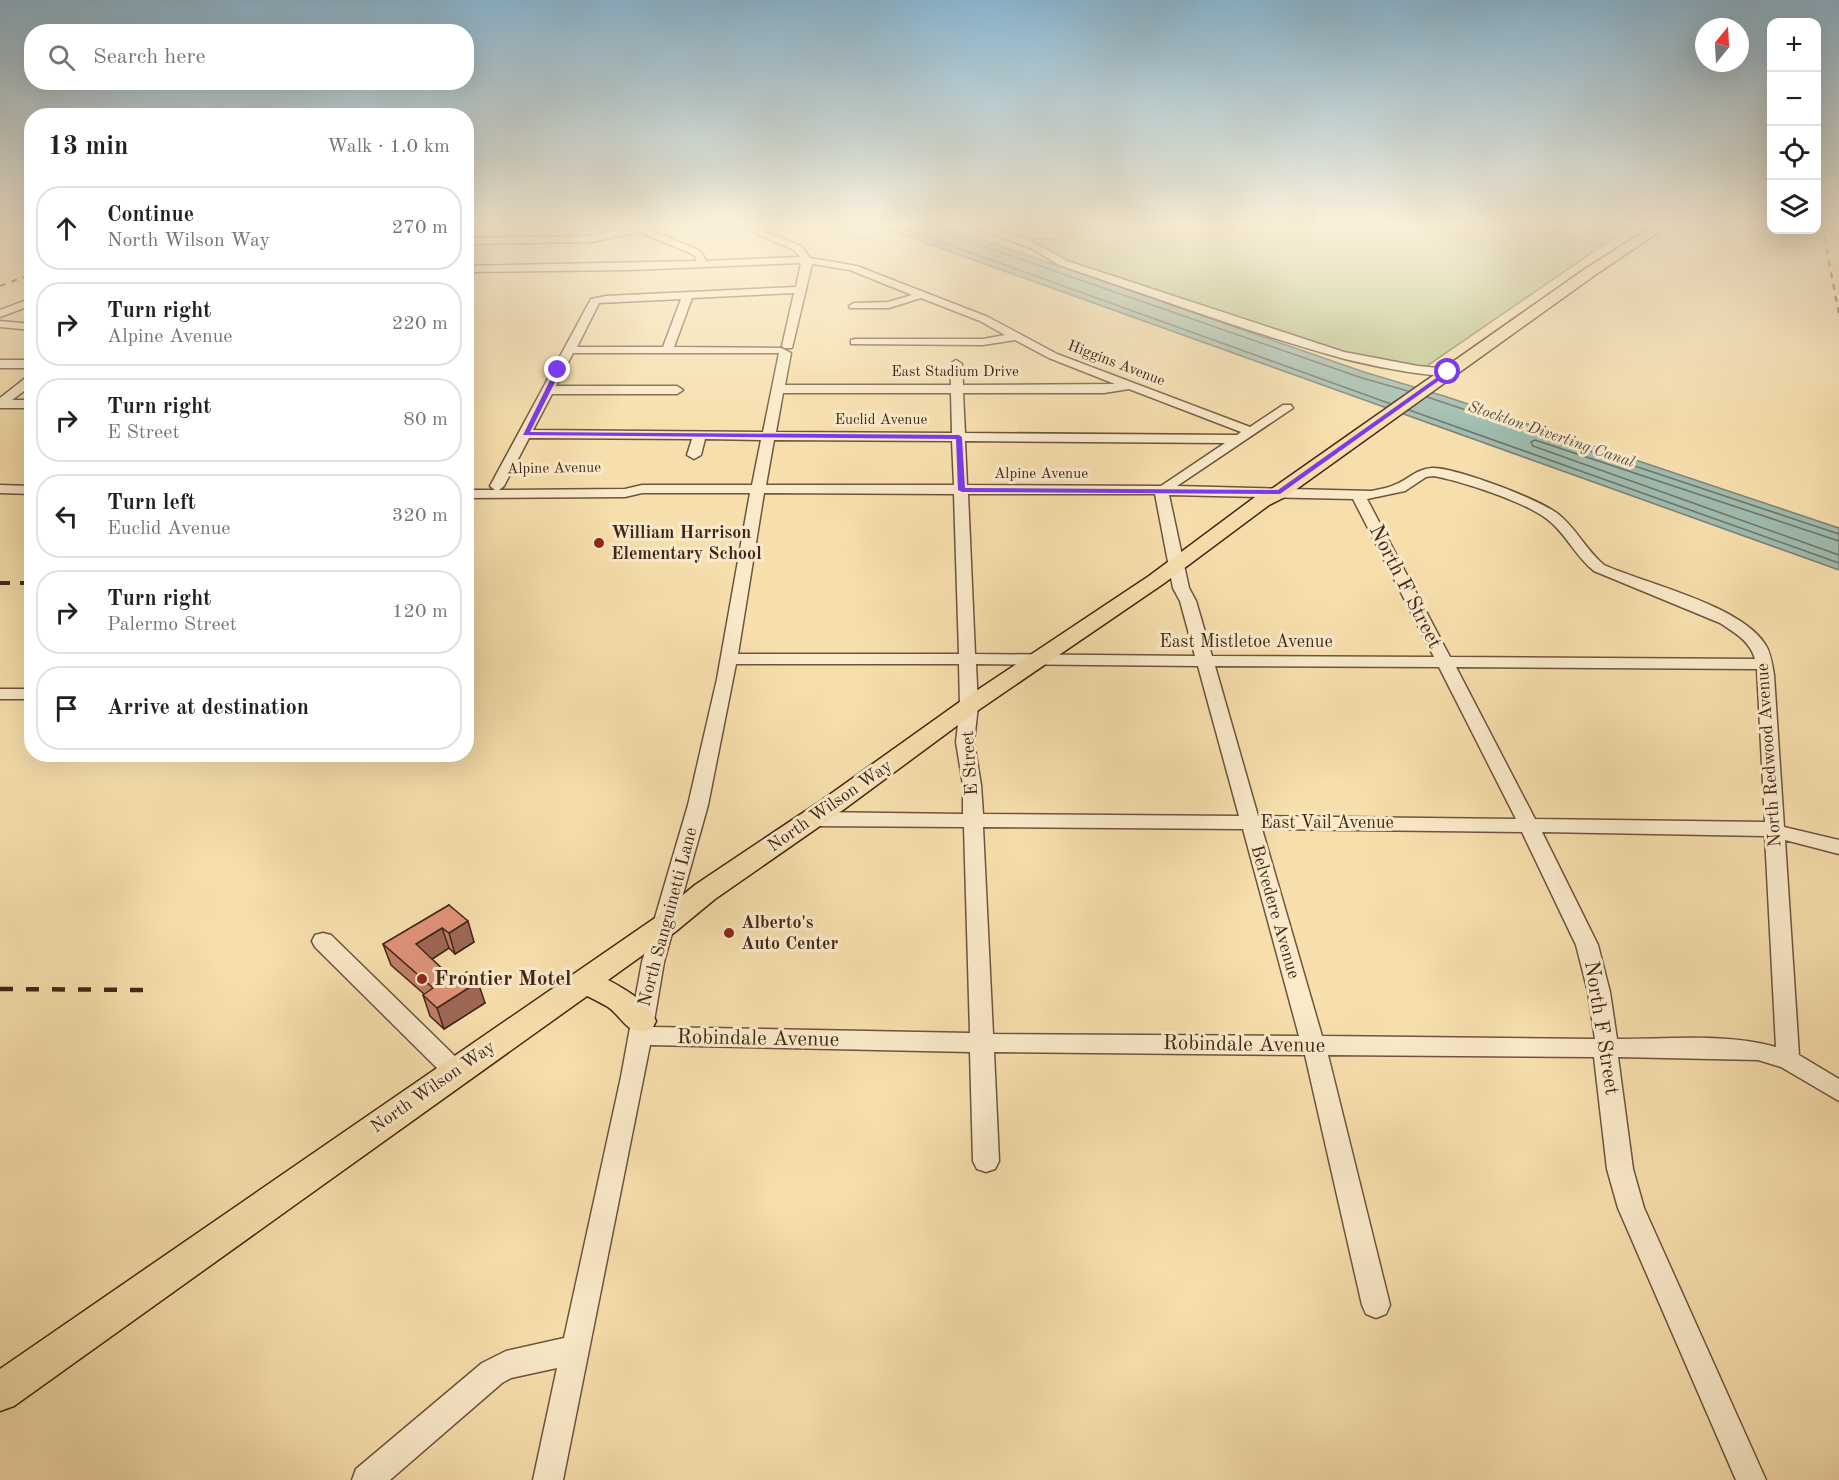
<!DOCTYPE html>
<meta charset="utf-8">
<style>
body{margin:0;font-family:"Old Standard TT",serif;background:#f2f2f2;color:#202124}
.controls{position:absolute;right:18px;top:18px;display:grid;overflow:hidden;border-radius:12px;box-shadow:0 6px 24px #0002}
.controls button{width:54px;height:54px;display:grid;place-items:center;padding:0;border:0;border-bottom:2px solid #e0e0e0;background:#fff;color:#202124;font:30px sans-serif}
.compass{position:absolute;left:1695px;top:18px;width:54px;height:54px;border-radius:50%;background:#fff;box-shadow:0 6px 24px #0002;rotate:18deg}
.stop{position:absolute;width:18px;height:18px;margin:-14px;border:4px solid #7c3aed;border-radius:50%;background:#fff}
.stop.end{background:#7c3aed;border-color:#fff;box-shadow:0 2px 6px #0008}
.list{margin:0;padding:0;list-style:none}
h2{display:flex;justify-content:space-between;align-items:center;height:78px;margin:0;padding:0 24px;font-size:26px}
h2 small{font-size:20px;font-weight:400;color:#757577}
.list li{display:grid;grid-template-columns:39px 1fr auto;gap:18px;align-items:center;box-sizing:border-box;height:84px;margin:0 12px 12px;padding:0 12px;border:2px solid #e0e0e0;border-radius:24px}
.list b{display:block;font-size:22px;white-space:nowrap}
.list p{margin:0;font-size:20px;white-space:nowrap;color:#757577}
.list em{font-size:20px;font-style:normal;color:#757577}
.icon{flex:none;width:33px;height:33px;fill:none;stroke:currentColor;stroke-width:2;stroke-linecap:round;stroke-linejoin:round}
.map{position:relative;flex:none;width:1839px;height:1480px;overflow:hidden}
.search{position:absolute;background:#fff;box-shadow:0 6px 24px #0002;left:24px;top:24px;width:450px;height:66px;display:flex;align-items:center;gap:15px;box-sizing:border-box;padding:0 21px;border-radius:24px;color:#757577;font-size:22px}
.panel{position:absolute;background:#fff;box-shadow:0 6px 24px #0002;left:24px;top:108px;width:450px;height:654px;border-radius:24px}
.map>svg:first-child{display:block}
.green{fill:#bac28c;stroke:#7e7452;stroke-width:1.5}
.water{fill:#9ebcb0;stroke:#798073;stroke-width:1.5}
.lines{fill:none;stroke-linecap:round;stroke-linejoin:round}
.shore{stroke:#707164;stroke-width:1.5}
.minor-casing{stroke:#6e543c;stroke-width:3}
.major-casing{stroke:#412617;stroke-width:3}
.minor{fill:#faeaca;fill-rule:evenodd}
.major{fill:#f7dfad;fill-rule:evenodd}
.rail-far2{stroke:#412617;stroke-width:2;stroke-dasharray:6 6;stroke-linecap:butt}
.rail-far1{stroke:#412617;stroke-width:4;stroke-dasharray:10 10;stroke-linecap:butt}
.rail{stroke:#412617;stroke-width:4.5;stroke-dasharray:13 13;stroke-linecap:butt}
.wall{fill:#c27f6a;stroke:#412617;stroke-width:1.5}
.shaded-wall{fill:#9e6856;stroke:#412617;stroke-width:1.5}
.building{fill:#e2947b;stroke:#412617;stroke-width:1.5}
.route{fill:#7c3aed}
.poi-dot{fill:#8f2418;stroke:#faeaca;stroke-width:2}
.labels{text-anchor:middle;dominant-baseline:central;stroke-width:6;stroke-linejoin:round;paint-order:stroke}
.far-street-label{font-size:15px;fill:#412617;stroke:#faeaca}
.far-water-label{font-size:16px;font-style:italic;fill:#584c3d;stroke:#faeaca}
.poi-label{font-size:18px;font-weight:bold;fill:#412617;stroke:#faeaca;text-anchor:start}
.street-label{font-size:18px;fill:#412617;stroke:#faeaca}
.near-street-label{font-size:21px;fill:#412617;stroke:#faeaca}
.near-poi-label{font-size:21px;font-weight:bold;fill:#412617;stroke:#faeaca;text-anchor:start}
</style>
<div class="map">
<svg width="1839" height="1480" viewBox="0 0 1839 1480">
<rect width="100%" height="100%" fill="#f7dfad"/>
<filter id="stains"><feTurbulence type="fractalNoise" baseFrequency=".00333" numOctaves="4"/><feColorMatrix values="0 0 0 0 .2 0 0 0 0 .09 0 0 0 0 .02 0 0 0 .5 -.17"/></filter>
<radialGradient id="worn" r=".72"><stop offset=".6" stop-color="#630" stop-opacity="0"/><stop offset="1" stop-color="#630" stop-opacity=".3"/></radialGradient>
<path class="green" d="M 1054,225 L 1632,225 L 1421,370 L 1346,358 L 1052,258 L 1003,238 L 1056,239 Z"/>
<path class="water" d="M 876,225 L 941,225 L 1364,372 L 1444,396 L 1839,528 L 1839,570 Z"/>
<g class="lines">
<path class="shore" d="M 894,225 L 1391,404
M 943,225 L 948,234 L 1362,378 L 1408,391
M 1427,397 L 1839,534
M 1409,410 L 1839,563
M 1839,541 L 1535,440 L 1531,442 L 1533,446 L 1839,555"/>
<g class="minor-casing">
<path id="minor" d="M 638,225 L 664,225 L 650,230 L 696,249 L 702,253 L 706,261 L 800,257 L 795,251 L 788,247 L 735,225 L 748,225 L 794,243 L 802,247 L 810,258 L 857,266 L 988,317 L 1057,354 L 1250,427 L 1283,405 L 1291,405 L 1293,408 L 1177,486 L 1372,491 C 1379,489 1388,488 1394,485 C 1408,480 1416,469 1432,468 C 1454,467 1539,499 1558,514 C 1576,528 1586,550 1604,565 C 1647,584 1740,605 1765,644 C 1771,653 1772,664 1774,675 L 1784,827 L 1839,840 L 1839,854 L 1785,840 L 1799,1055 L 1839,1079 L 1839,1101 L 1781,1067 L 1758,1060 L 1618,1057 L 1633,1169 L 1644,1208 L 1766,1480 L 1736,1480 L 1618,1208 L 1607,1169 L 1594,1057 L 1328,1055 L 1390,1305 L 1386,1314 L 1376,1318 L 1366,1314 L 1362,1305 L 1305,1055 L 994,1052 L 999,1161 L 995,1169 L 986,1172 L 977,1169 L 973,1161 L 970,1052 L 650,1045 L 563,1480 L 533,1480 L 557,1368 L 511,1378 L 502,1383 L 390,1480 L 352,1480 L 356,1469 L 482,1363 L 506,1351 L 564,1338 L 621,1077 L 642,962 L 688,805 L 717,679 L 750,493 L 642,493 L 625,497 L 466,498 L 466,490 L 495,490 L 490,486 L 591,299 L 606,296 L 796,287 L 801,263 L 630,270 L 466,272 L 466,266 L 696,261 L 695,256 L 690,253 L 639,232 L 591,242 L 466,244 L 466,238 L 591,236 ZM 812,264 L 850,270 L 912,295 L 888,302 L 854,303 L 849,306 L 850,308 L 889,308 L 921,298 L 980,321 L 1005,335 L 983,339 L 855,339 L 851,340 L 851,344 L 983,345 L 1015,340 L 1049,358 L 1115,384 L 963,385 L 962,364 L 956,360 L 950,364 L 951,385 L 785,385 L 791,353 L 781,348 L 674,347 L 692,298 L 794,293 L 782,346 L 784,348 L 792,348 ZM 681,299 L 663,347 L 577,347 L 599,303 ZM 573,353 L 779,353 L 763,432 L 533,430 L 552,394 L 677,394 L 683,390 L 677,386 L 556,386 ZM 1129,389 L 1241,432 L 1237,435 L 965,433 L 963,393 L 1104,393 ZM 783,393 L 951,393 L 952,433 L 776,432 ZM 529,438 L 692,439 L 687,455 L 694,459 L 701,455 L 705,439 L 761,440 L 752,485 L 642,485 L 625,489 L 499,490 L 504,486 ZM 774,440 L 952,441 L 954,485 L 766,485 ZM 965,441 L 1225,443 L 1161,486 L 967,485 ZM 1434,476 C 1464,482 1523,501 1547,519 C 1566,533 1575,556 1594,571 L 1720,623 C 1735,633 1750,641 1755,659 L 1450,657 L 1367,499 L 1405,491 L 1426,477 ZM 764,493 L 954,494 L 959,654 L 738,654 ZM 968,494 L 1155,494 L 1173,588 L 1180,601 L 1195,656 L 975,654 ZM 1169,495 L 1353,499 L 1434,657 L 1212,656 L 1196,601 L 1189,588 ZM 736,664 L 959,664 L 960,706 L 956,742 L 963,785 L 963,814 L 812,812 L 805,814 L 802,819 L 805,824 L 812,826 L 964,827 L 970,1033 L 653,1027 L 664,962 L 708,805 ZM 976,664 L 1198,666 L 1239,816 L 983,814 L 981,785 L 974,742 L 978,706 ZM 1215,666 L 1439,667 L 1516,819 L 1258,816 ZM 1456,667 L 1757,669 L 1765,822 L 1535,819 ZM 983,827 L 1243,829 L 1299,1036 L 993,1034 ZM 1262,829 L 1522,832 L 1576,945 L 1588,992 L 1595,1039 L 1322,1036 ZM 1542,832 L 1765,836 L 1776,1047 C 1728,1033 1667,1039 1617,1039 L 1610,992 L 1598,945 Z
M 968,225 C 1002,225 1038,244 1067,261 L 1344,352 L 1418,366 L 1448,369 L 1454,373 C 1444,382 1355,362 1338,357 C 1244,331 1152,296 1059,265 L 1031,248 Z
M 32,298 L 32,305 L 0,317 L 0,310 Z
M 0,321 L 32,324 L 32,330 L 0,327 Z
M 0,360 L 32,360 L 32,368 L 0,368 Z
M 28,376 L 32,376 L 32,385 L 12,400 L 32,400 L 32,408 L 0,408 L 0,398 Z
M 0,485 L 32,486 L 32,494 L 0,493 Z
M 0,689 L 32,689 L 32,699 L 0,699 Z
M 323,933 L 331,935 L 463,1064 L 467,1071 L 463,1078 L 455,1081 L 447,1078 L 315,947 L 312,941 L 315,935 Z"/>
</g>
<g class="major-casing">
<path id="major" d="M 1654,225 L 1669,225 L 1595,275 L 1287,496 L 1269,505 L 1163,584 L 977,711 L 843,810 L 715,899 L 675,932 L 608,980 C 627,990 646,1001 656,1021 L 652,1029 C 627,1038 625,1019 608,1007 C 601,1003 594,999 587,996 L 14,1406 L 0,1411 L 0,1369 L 655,918 L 695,885 L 825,798 L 961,701 L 1149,576 L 1255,497 L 1273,488 L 1585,269 Z"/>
</g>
<use href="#minor" class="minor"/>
<use href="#major" class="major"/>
<path class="rail-far2" d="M 1822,225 L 1839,314
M 0,286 L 32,274"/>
<path class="rail-far1" d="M 0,583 L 32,583"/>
<path class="rail" d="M 0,989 L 147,990"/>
</g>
<path class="wall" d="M 449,905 L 474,942 L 455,954 L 449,948 L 432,959 L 452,978 L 485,1003 L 444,1029 L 430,1016 L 423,995 L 424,994 L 391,965 L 383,944 Z"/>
<path class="shaded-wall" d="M 468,921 L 474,942 L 455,954 L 449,933 Z
M 442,928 L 449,948 L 423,965 L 416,944 Z
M 478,982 L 485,1003 L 444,1029 L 437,1008 Z"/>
<path class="building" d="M 449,905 L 468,921 L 449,933 L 442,928 L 416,944 L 452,978 L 455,976 L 457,978 L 467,972 L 478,982 L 437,1008 L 423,995 L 433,988 L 383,944 Z"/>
<linearGradient id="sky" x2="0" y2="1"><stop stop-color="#8ab7d2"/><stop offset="0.52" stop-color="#fbf1da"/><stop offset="1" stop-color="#fbf1da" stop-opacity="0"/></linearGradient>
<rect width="1839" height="432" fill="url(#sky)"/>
<path class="route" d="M 558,368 L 561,370 L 530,432 L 959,435 L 962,437 L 965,488 L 1278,490 L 1446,371 L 1451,372 L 1280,494 L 962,492 L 958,490 L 956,439 L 523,435 L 555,370 Z"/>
<g class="poi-dot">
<circle cx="599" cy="543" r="6"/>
<circle cx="729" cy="933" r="6"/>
<circle cx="422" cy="979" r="6"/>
</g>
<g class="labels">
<g class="far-street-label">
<text transform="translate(1116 364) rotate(21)">Higgins Avenue</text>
<text x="955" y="372">East Stadium Drive</text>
<text x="881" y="420">Euclid Avenue</text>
<text transform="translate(554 469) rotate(-1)">Alpine Avenue</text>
<text x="1041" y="474">Alpine Avenue</text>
</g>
<g class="far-water-label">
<text transform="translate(1551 435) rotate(19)">Stockton Diverting Canal</text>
</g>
<g class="poi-label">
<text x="611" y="533">William Harrison<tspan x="611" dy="21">Elementary School</tspan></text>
<text x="741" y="923">Alberto's<tspan x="741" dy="21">Auto Center</tspan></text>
</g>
<g class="street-label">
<text x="1246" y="642">East Mistletoe Avenue</text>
<text transform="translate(1769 755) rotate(-94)">North Redwood Avenue</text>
<text transform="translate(970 763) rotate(-94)">E Street</text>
<text transform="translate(830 806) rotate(-35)">North Wilson Way</text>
<text x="1327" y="823">East Vail Avenue</text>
<text transform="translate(1275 912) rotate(74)">Belvedere Avenue</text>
<text transform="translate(668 917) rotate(-75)">North Sanguinetti Lane</text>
<text transform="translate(433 1087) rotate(-35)">North Wilson Way</text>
</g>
<g class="near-street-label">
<text transform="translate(1405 587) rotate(63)">North F Street</text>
<text transform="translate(1601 1028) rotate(81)">North F Street</text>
<text transform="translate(758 1039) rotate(1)">Robindale Avenue</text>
<text transform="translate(1244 1045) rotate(1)">Robindale Avenue</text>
</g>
<g class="near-poi-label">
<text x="434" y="979">Frontier Motel</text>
</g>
</g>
<rect width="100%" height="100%" filter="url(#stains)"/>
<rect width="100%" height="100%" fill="url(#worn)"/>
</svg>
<div class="controls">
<button>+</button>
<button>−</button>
<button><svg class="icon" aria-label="locate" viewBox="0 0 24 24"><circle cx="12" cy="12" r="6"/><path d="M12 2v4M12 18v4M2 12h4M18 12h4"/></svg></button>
<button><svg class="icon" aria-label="layers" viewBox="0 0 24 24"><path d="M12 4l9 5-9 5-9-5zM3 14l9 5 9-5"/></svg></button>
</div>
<svg class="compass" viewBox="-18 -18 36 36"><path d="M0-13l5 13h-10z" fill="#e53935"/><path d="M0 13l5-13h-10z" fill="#757577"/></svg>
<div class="stop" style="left:1448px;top:372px"></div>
<div class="stop end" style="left:558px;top:370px"></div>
<div class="search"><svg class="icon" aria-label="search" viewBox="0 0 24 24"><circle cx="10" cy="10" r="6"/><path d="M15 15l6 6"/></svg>Search here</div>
<section class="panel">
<h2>13 min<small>Walk · 1.0 km</small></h2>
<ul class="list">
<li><svg class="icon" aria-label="ahead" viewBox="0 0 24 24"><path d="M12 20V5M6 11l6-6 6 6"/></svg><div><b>Continue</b><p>North Wilson Way</p></div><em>270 m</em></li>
<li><svg class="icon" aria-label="right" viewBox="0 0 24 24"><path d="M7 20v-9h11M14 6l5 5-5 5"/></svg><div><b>Turn right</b><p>Alpine Avenue</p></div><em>220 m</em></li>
<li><svg class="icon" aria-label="right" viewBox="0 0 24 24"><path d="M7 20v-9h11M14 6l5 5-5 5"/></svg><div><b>Turn right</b><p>E Street</p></div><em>80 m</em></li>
<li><svg class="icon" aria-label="left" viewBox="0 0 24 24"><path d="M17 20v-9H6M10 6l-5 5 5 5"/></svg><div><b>Turn left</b><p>Euclid Avenue</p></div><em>320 m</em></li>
<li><svg class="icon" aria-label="right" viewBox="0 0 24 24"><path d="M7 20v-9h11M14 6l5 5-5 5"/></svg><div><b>Turn right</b><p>Palermo Street</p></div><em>120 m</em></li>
<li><svg class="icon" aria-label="arrive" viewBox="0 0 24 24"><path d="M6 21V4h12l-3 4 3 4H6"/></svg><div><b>Arrive at destination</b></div></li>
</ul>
</section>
</div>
